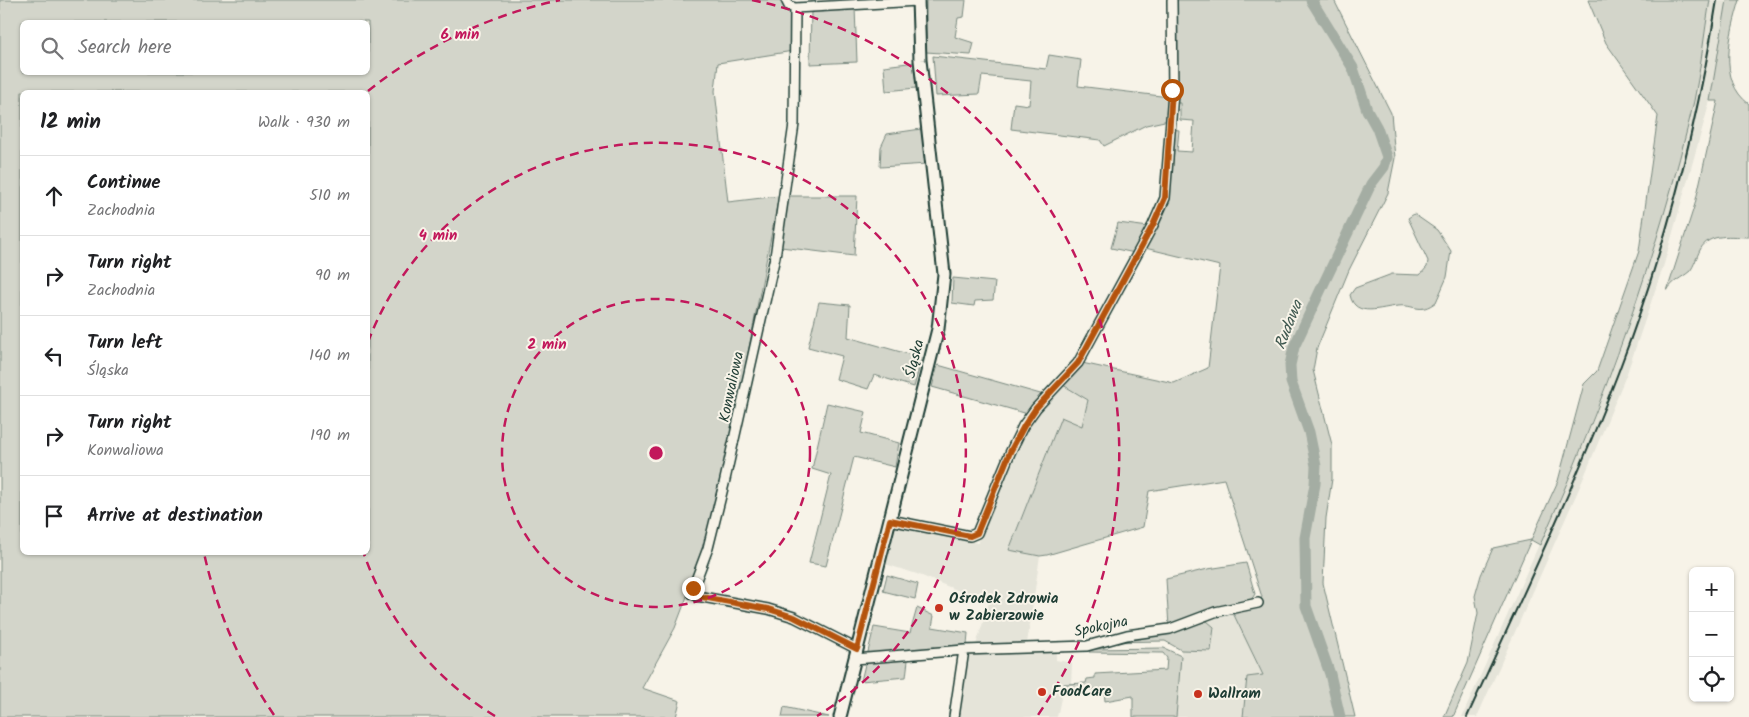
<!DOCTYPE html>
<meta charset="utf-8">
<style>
body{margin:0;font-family:Kalam,sans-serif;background:#f6f6f6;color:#202124}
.controls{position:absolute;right:15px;bottom:15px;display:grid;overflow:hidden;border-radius:8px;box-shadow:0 1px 4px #0004}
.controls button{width:45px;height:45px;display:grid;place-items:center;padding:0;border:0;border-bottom:1px solid #e0e0e0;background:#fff;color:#202124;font:25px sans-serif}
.stop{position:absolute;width:15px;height:15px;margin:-11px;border:4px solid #b45309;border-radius:50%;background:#fff}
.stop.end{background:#b45309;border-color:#fff;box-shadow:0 1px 5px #0008}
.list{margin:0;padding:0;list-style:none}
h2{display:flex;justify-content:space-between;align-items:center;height:65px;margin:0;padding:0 20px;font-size:21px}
h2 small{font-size:16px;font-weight:400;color:#757577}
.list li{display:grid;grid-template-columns:32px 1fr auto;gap:15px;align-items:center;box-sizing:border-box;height:80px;padding:0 20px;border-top:1px solid #e0e0e0}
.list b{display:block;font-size:19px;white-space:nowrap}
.list p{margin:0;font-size:16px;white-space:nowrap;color:#757577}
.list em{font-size:16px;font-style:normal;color:#757577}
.icon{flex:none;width:28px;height:28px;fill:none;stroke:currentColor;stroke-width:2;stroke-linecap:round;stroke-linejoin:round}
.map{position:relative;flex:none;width:1749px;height:717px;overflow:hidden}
.search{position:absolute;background:#fff;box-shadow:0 1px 4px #0004;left:20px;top:20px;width:350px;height:55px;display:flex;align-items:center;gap:12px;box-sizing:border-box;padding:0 18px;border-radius:8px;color:#757577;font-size:19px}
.panel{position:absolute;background:#fff;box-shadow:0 1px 4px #0004;left:20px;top:90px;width:350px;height:465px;border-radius:8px}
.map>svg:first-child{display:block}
.built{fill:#e5e4d9}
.green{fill:#d3d5ca;stroke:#79897f;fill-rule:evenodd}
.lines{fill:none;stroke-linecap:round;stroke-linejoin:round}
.river{stroke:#a4ada3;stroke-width:11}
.minor-casing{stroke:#1f3d34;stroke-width:12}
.major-casing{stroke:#1f3d34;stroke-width:15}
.minor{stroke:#f7f3e8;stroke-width:9}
.major{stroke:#f7f3e8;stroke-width:11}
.rail{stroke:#1f3d34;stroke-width:2}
.route{stroke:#b45309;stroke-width:6}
.ring{fill:none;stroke:#c2185b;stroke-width:2.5;stroke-dasharray:9 6}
.poi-dot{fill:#c8321e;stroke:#f7f3e8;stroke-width:2}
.labels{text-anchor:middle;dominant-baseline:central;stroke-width:4;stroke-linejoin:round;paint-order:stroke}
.street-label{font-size:15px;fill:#1f3d34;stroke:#f7f3e8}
.poi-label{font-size:15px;font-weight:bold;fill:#1f3d34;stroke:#f7f3e8;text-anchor:start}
.water-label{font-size:16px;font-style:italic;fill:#405950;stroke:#f7f3e8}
.centre{fill:#c2185b;stroke:#f7f3e8;stroke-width:2.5}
.ring-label{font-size:15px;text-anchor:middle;font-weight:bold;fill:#c2185b;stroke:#f7f3e8;stroke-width:4;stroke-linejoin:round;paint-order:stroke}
</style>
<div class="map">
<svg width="1749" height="717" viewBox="0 0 1749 717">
<rect width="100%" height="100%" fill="#f7f3e8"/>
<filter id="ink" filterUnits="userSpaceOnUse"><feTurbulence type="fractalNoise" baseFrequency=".02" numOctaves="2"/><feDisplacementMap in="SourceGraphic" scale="10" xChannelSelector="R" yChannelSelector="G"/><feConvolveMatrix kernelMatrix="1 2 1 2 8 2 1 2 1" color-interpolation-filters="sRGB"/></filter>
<g filter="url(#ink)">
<path class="built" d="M 1710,0 L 1727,0 L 1710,101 L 1664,264 L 1627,373 L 1581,484 L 1477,717 L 1462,717 L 1586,439 L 1618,356 L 1650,259 L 1694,100 Z
M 1063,385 L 1088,400 L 1082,427 L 1061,418 L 1009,549 L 1040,556 L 1026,650 L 1056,651 L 1056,660 L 1072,663 L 1071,684 L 1064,684 L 1057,717 L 959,717 L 967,643 L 976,645 L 989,603 L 917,574 L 885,564 L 894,524 L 978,543 L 1011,456 L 1035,413 Z
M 1233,613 L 1263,676 L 1247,677 L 1243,717 L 1176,717 L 1181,650 L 1211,651 L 1214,627 L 1207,621 Z"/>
<path class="green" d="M 0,0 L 785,0 L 784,11 L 795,10 L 793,51 L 718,63 L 715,91 L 728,202 L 779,196 L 719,499 L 705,549 L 675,628 L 642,688 L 680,701 L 676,717 L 0,717 ZM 22,22 L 368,22 L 368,72 L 22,72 ZM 22,92 L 368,92 L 368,552 L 22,552 Z
M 926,0 L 966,0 L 964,17 L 958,18 L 955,37 L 974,43 L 971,55 L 926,52 Z
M 1176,0 L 1334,0 L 1391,113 L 1395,158 L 1388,193 L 1349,270 L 1317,348 L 1313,370 L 1332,445 L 1332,479 L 1326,518 L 1323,583 L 1355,717 L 1243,717 L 1247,677 L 1263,675 L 1233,613 L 1256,606 L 1262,597 L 1224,479 L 1149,491 L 1143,527 L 1047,555 L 1040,556 L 1009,550 L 1061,417 L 1082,426 L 1088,400 L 1063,385 L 1082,363 L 1174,383 L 1208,368 L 1220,266 L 1145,248 L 1168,198 L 1171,129 L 1179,130 L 1177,151 L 1192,152 L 1194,121 L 1180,120 L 1180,103 L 1175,103 Z
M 1588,0 L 1710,0 C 1704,33 1701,68 1694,101 C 1658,254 1604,402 1540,545 L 1531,540 L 1453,717 L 1444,717 L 1468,663 L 1478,613 L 1475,596 L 1481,575 L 1493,548 L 1531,540 L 1558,481 L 1584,384 L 1597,371 L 1639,251 L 1658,116 L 1606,43 Z
M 1727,0 L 1740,0 C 1730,34 1717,80 1749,104 L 1749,237 C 1732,237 1709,232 1700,250 C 1697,256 1694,266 1690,271 C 1682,278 1672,281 1667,291 L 1695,204 L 1718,101 L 1710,101 Z
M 855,7 L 857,62 L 810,64 L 811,10 Z
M 1049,55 L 1081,60 L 1078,86 L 1169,97 L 1169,120 L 1146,125 L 1104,146 L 1100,140 L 1011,129 L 1014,103 L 1029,105 L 1031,81 L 982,76 L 979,94 L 936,96 L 933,56 L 1046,69 Z
M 916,62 L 916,88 L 886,91 L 884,66 Z
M 921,129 L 927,164 L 880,167 L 881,147 L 887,134 Z
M 789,196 L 857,196 L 854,256 L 781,247 Z
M 1414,214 L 1437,230 L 1451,251 L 1447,277 L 1436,302 C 1419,315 1415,304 1398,306 C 1382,307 1355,319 1350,295 L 1355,288 L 1392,274 L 1420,275 L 1427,267 L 1428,261 L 1408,218 Z
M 1118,223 L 1149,227 L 1135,253 L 1111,248 Z
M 953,278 L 995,282 L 993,300 L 975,301 L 974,306 L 952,303 Z
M 819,302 L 850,305 L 848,337 L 922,358 L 914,387 L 874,375 L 868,389 L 836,379 L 842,356 L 808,347 Z
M 938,365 L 1044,395 L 1028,414 L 932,387 Z
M 827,403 L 866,412 L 861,433 L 899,443 L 895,467 L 854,457 L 826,566 L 809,563 L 831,475 L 812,469 Z
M 1246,563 L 1255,594 L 1251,600 L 1169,627 L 1166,579 L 1208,569 Z
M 887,575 L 918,584 L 915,599 L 883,591 Z
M 917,608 L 934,616 L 932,627 L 968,633 L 967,645 L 909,652 L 906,677 L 861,681 L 874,627 L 910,633 Z
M 1207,621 L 1214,627 L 1211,651 L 1181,650 L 1165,641 L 1100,642 L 1174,631 Z
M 1164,648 L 1181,656 L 1176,717 L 1133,717 L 1133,696 L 1105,701 L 1104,689 L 1063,690 L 1064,684 L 1086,683 L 1087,679 L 1095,678 L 1095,674 L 1166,670 L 1167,658 L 1163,653 L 1089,652 L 1091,649 Z
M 784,707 L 829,717 L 782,717 Z"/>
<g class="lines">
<path class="river" d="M 1311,0 L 1353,68 L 1367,110 L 1377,128 L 1387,157 L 1384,167 L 1371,184 L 1323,285 L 1294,347 L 1290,365 L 1291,382 L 1309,432 L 1316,466 L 1315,484 L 1305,538 L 1306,606 L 1330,674 L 1340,717"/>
<g class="minor-casing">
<path id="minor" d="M 786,0 L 789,6 L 795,8 L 794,124 L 775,257 L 724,484 L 708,548 L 693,588 L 693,594 L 697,596 L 768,609 L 794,617 L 857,649
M 795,8 L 918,1
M 890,520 L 970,536 L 977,533 L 1010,453 L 1023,426 L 1036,408 L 1078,363 L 1153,225 L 1165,198 L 1173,93 L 1172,0
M 855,659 L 964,650 L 1087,646 L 1127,635 L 1170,629 L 1215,612 L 1258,603
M 954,717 L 964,650"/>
</g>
<g class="major-casing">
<path id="major" d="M 840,717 L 938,329 L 944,274 L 920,60 L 918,0"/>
</g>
<use href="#minor" class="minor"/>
<use href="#major" class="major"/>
<path class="rail" d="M 1467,717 C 1519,603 1573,490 1618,373 C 1664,253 1697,127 1717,0"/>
</g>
</g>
<g class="lines" filter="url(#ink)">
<path class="route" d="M 693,588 L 693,594 L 697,596 L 768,609 L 794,617 L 857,649 L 890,520 L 970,536 L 977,533 L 1010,452 L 1024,426 L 1036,408 L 1078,363 L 1153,225 L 1165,198 L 1172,90"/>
</g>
<g class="ring">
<circle cx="656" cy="453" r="154"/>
<path d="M495 716A309 309 0 0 1 364 554M368 342A309 309 0 1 1 817 716"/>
<path d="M274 715A463 463 0 0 1 204 553M368 91A463 463 0 0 1 560 0M752 0A463 463 0 0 1 1038 715"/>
</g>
<g class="poi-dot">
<circle cx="939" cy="608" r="5"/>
<circle cx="1042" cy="692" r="5"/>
<circle cx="1198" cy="694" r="5"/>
</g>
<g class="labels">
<g class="street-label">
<text transform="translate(915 359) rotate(-76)">Śląska</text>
<text transform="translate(732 387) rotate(-78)">Konwaliowa</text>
<text transform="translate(1101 627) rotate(-12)">Spokojna</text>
</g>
<g class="poi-label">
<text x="949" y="599">Ośrodek Zdrowia<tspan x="949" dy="17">w Zabierzowie</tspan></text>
<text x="1052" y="692">FoodCare</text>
<text x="1208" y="694">Wallram</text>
</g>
<g class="water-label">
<text transform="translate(1289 325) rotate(-68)">Rudawa</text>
</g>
</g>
<circle cx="656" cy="453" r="8" class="centre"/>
<g class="ring-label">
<text x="460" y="39">6 min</text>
<text x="438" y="240">4 min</text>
<text x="547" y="349">2 min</text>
</g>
</svg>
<div class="controls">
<button>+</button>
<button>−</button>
<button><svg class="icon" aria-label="locate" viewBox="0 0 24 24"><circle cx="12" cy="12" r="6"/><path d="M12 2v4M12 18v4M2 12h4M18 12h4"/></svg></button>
</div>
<div class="stop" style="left:1172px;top:90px"></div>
<div class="stop end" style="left:693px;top:588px"></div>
<div class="search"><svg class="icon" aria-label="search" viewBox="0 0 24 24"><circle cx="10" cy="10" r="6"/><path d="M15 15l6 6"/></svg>Search here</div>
<section class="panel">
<h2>12 min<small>Walk · 930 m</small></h2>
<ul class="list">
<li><svg class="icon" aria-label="ahead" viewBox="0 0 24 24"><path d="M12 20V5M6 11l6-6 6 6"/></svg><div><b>Continue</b><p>Zachodnia</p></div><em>510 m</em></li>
<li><svg class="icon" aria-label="right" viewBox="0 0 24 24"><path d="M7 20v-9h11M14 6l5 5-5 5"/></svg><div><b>Turn right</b><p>Zachodnia</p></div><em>90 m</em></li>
<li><svg class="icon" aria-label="left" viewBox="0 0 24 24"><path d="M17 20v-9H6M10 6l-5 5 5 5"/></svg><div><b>Turn left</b><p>Śląska</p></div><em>140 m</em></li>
<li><svg class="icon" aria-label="right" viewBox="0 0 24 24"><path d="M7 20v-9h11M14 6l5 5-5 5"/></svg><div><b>Turn right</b><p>Konwaliowa</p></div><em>190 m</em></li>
<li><svg class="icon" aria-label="arrive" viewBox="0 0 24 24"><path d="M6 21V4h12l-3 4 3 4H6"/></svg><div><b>Arrive at destination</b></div></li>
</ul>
</section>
</div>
